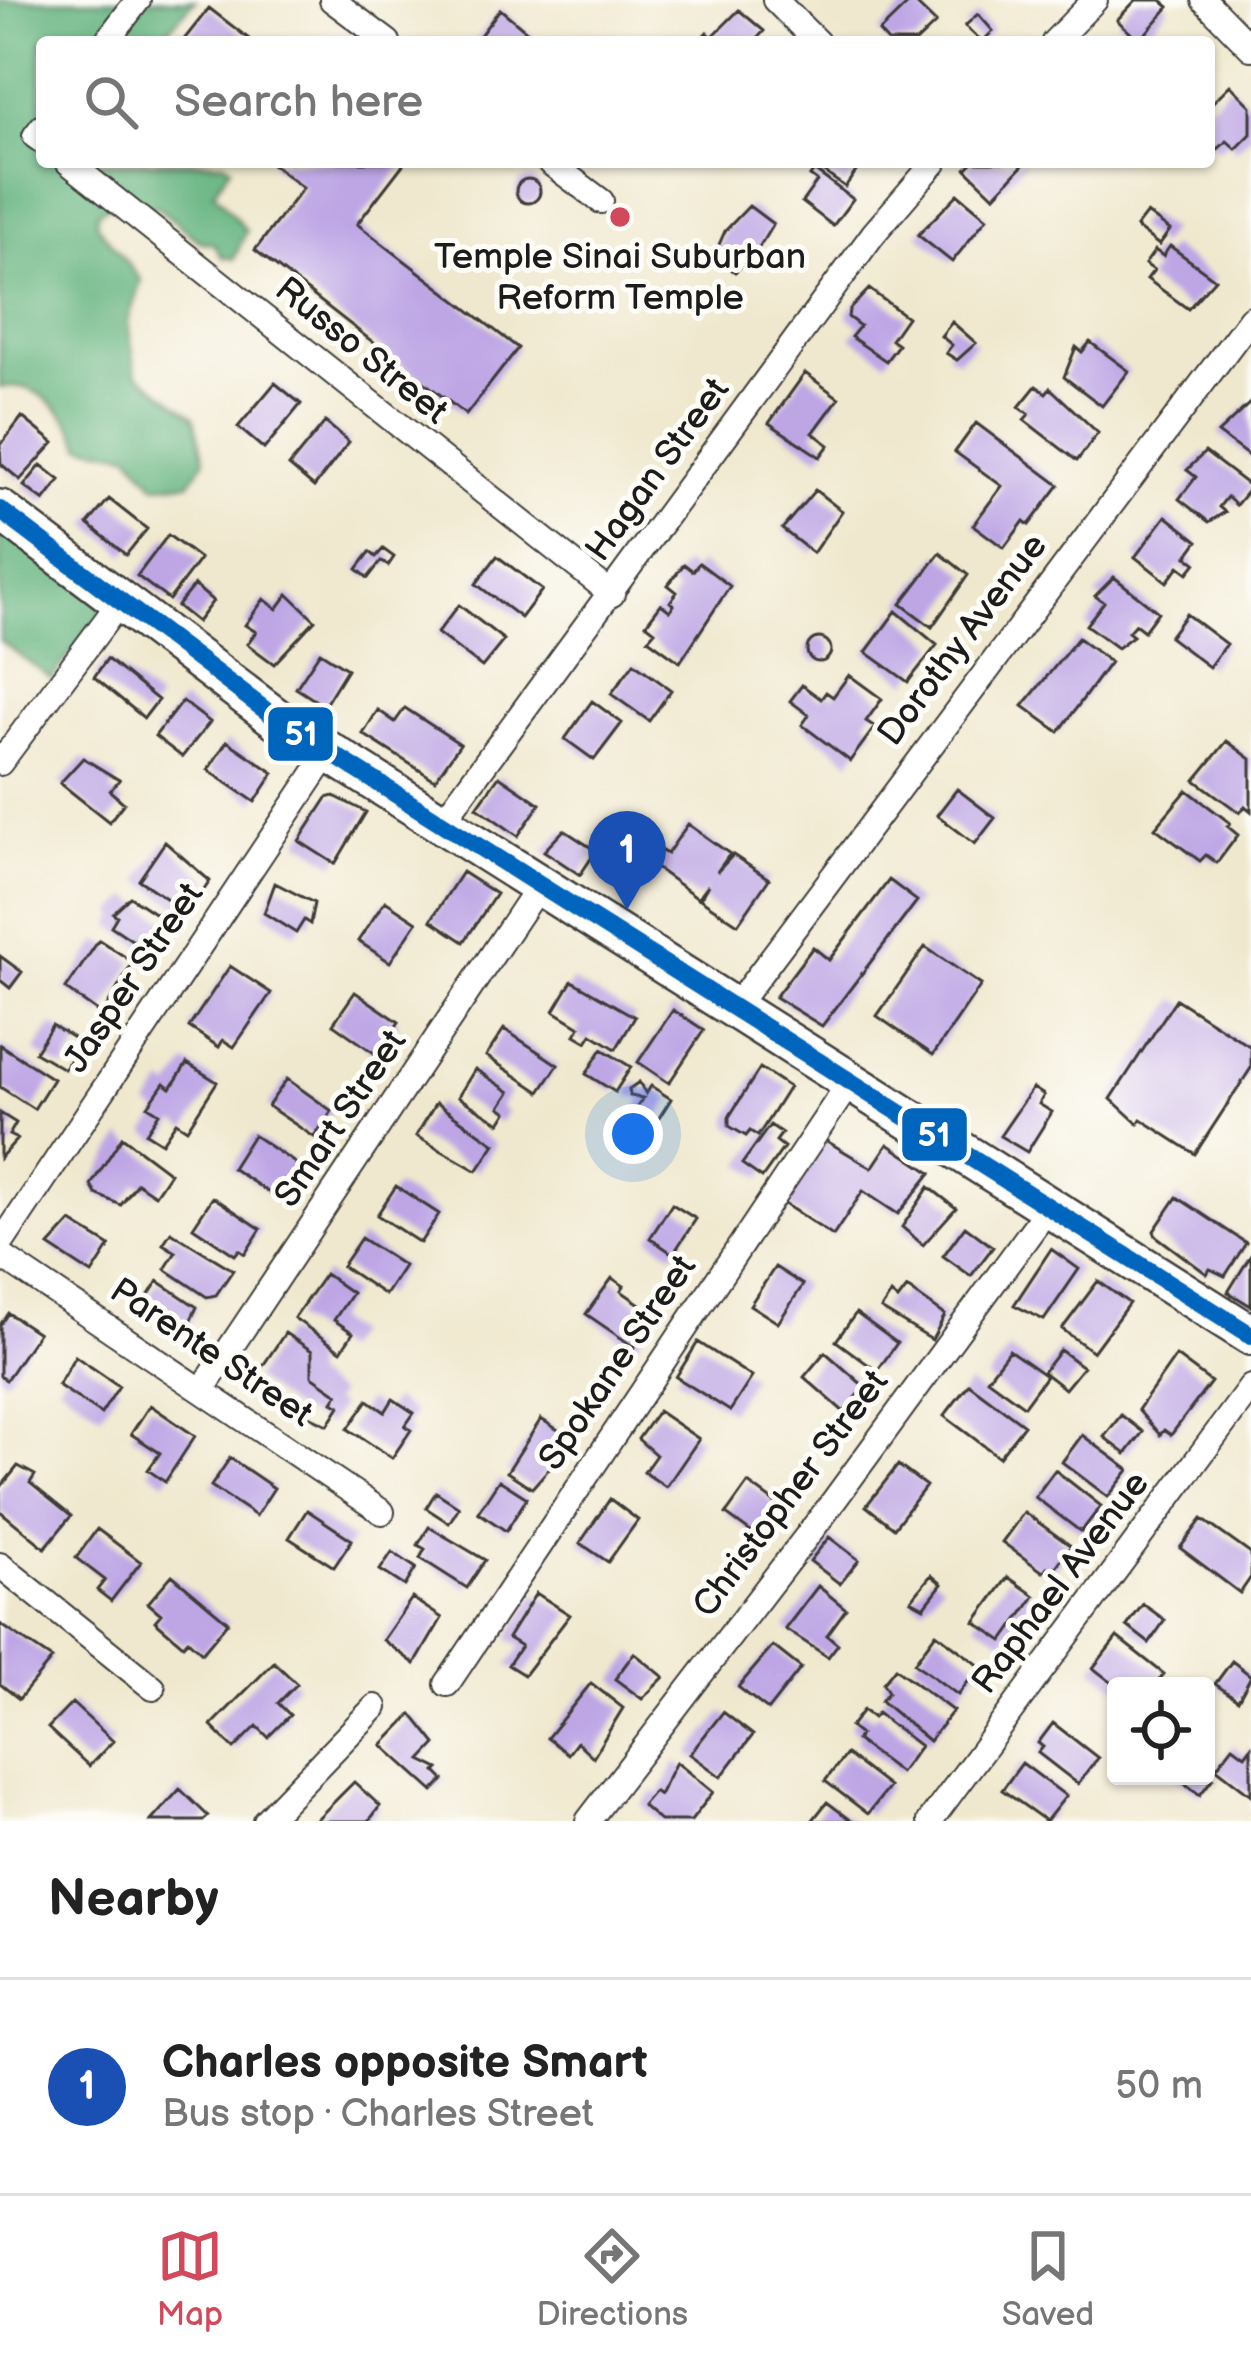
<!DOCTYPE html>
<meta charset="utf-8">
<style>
body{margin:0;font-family:"Balsamiq Sans",sans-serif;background:#f2f2f2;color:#222}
.controls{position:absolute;right:36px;bottom:36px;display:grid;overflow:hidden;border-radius:12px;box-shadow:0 3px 9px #0004}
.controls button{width:108px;height:108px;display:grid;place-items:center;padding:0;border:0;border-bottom:3px solid #e0e0e0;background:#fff;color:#222;font:60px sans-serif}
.you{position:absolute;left:633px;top:1134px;width:42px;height:42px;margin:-30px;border:9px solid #fff;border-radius:50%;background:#1a73e8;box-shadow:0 0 0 18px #1a73e833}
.badge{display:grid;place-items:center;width:78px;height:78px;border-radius:50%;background:#d1495b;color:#fff;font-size:39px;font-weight:700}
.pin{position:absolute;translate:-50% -99px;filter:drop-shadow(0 3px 6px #0008)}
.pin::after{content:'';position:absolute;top:63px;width:42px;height:36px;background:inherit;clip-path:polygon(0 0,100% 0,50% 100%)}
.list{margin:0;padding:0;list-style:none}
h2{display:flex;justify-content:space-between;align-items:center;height:156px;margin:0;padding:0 48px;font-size:51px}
h2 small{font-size:39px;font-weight:400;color:#767676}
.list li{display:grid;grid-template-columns:78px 1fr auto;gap:36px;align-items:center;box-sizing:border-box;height:216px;padding:0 48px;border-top:3px solid #e0e0e0}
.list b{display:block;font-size:45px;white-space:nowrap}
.list p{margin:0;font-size:39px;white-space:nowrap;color:#767676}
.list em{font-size:39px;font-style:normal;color:#767676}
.icon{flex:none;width:66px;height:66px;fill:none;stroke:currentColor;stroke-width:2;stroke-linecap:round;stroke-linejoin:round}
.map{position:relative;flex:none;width:1251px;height:1821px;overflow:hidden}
.search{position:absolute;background:#fff;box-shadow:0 3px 9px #0004;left:36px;right:36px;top:36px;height:132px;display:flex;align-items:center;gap:30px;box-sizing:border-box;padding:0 42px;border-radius:12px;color:#767676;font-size:45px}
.sheet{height:372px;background:#fff}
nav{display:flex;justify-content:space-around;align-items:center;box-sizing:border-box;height:168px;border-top:3px solid #e0e0e0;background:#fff;font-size:33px;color:#767676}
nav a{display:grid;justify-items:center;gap:6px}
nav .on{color:#d1495b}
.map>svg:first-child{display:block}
.forest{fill:#62b27d;stroke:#3f674c;stroke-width:3}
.building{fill:#bea6e5}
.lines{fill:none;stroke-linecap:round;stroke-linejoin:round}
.street-casing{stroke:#3c3b37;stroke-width:28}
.primary-casing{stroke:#3c3b37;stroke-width:44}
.street{stroke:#fff;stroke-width:24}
.primary{stroke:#fff;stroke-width:39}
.bus-1-casing{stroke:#fdfcf7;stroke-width:27}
.bus-1{stroke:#0065bd;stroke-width:18}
.poi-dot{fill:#d1495b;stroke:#fdfcf7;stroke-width:4.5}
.labels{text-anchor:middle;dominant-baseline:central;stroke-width:10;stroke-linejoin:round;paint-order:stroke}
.poi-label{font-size:36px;fill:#1c1c1c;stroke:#fdfcf7}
.street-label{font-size:36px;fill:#1c1c1c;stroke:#fdfcf7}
.line-badge{stroke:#fdfcf7;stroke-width:4.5}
.badge-label{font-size:33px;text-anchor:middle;font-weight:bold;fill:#fff}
</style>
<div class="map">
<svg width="1251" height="1821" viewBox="0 0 1251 1821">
<rect width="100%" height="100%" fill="#fdfcf7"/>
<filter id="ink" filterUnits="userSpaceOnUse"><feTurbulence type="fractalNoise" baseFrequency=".00833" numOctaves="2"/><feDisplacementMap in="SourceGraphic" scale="24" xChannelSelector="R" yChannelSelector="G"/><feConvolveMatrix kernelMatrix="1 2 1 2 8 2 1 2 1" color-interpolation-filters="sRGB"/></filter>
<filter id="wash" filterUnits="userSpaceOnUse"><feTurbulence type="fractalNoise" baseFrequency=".004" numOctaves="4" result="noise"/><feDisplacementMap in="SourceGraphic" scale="48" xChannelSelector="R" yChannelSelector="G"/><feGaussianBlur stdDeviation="2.7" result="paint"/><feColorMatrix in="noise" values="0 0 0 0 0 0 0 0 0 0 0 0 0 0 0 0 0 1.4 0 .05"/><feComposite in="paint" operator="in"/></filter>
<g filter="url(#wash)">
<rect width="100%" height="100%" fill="#f0e8ce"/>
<path class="forest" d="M 0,0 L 195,0 L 157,42 L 42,42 L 42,162 L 224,162 L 231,167 L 214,192 L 246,231 L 234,259 L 222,257 L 214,244 L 199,241 L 156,206 L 134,211 L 116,201 L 97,213 L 97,225 L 141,280 L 128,322 L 136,373 L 194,416 L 205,459 L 190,483 L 155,485 L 129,454 L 82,446 C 70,416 36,378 0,388 Z
M 0,511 L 110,599 L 52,679 L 0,641 Z"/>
<g id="blocks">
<path class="building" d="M 912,0 L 936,23 L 916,42 L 888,42 L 879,32 Z
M 1136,0 L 1161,0 L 1169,7 L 1139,41 L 1117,20 Z
M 209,8 L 253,42 L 182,42 Z
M 500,9 L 535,38 L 532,42 L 475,42 Z
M 739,10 L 764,31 L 754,42 L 698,42 L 707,32 L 712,37 Z
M 978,14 L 993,31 L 982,42 L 965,26 Z
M 1230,85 L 1251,106 L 1251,134 L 1236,149 L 1227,141 L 1218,149 L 1209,140 L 1209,106 Z
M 269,162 L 405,162 L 357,224 L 518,348 L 466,415 L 255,250 L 303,188 Z
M 827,162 L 846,162 L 857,170 L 845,187 L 821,170 Z
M 973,162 L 1026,162 L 994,196 L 966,169 Z
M 814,170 L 853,199 L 833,226 L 802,202 L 817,181 L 810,176 Z
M516 191a12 12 0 1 1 24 0a12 12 0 1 1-24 0Z
M 958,194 L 987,218 L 952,262 L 918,235 Z
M 749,206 L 773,224 L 755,254 L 735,272 L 714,256 L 725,231 Z
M 1147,213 L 1170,230 L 1159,245 L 1136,227 Z
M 1170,246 L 1215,279 L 1188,309 L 1147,279 L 1154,270 L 1145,264 L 1155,250 L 1163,256 Z
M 869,289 L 907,317 L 891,340 L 898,345 L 886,361 L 851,337 L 860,326 L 848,317 L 849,310 Z
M 952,322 L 976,343 L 957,360 L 946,353 L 952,345 L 941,336 Z
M 1090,342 L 1129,371 L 1102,406 L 1064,377 L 1076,347 L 1082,352 Z
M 805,373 L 839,398 L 813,433 L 829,445 L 820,457 L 769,423 Z
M 275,383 L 301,404 L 264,449 L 238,427 Z
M 1036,386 L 1046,393 L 1050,388 L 1098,433 L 1077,461 L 1024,420 L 1029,414 L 1019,407 Z
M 1251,402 L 1251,458 L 1218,433 Z
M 22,417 L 54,443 L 20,480 L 1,464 L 0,446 Z
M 325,422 L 349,442 L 314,487 L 289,466 Z
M 976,423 L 1059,485 L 1029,525 L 1024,521 L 1004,548 L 973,525 L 1002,486 L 955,452 Z
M 1205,452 L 1251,487 L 1236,505 L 1227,497 L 1219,507 L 1225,512 L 1209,522 L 1179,499 L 1196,477 L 1187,470 Z
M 41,465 L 60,480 L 44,501 L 24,486 Z
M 815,490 L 842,511 L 813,553 L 782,529 Z
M 109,499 L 147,529 L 126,555 L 88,524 Z
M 1166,516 L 1198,541 L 1187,556 L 1196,563 L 1188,573 L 1179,566 L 1167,582 L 1135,557 Z
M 168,535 L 200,559 L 169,600 L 137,576 Z
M 383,549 L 394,557 L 388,566 L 381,561 L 368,578 L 357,569 L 370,552 L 376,557 Z
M 940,553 L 968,575 L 932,627 L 901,604 Z
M 497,556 L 542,590 L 521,618 L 476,584 Z
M 699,563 L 730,586 L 680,662 L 648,639 L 655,631 L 646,624 L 661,604 L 670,611 L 674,605 L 670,602 L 677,592 L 668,585 L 684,564 L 693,571 Z
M 1114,577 L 1158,612 L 1144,631 L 1135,624 L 1128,632 L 1133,636 L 1117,648 L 1086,625 L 1104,602 L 1095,596 Z
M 194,585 L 213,601 L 197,622 L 177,606 Z
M 288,594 L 315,620 L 274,664 L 247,644 L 256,632 L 245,625 L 264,599 L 277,609 Z
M 459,605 L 504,640 L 482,667 L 437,633 Z
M 896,611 L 937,645 L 908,682 L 866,652 Z
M 1186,614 L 1226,644 L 1209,667 L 1169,637 Z
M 1078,638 L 1110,662 L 1059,732 L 1023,706 Z
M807 650a12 12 0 1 1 24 0a12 12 0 1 1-24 0Z
M 320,652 L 347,669 L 324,706 L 296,688 Z
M 107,659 L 158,700 L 144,718 L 94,677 Z
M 634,663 L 671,690 L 649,721 L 611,694 Z
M 849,675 L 882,699 L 866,721 L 875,727 L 850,761 L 802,725 L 809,715 L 790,701 L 802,685 L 821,699 L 826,692 L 833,697 Z
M 182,701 L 210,722 L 182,757 L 155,736 Z
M 592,701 L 622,723 L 594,760 L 565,739 Z
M 405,708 L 460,744 L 435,780 L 363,734 L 378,710 L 395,722 Z
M 227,741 L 274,773 L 255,802 L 208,770 Z
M 1227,741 L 1251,759 L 1251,811 L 1245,806 L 1240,813 L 1195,780 Z
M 83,758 L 119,780 L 110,791 L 124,803 L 109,822 L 60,783 Z
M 499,776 L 540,804 L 518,836 L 477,807 Z
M 957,789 L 995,818 L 975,844 L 937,815 Z
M 1187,790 L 1230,823 L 1227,826 L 1238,835 L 1217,863 L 1206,855 L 1200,861 L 1155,828 Z
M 334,796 L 366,812 L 335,864 L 299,841 L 327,798 Z
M 688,824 L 730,854 L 717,872 L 733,855 L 769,879 L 738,924 L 700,899 L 708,885 L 698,898 L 656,868 L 653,872 L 645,868 L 658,849 L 667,854 Z
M 564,830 L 596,851 L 580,875 L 544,851 Z
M 165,842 L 210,881 L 188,913 L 139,880 Z
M 462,872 L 496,894 L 464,942 L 431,920 Z
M 889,880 L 917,901 L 822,1026 L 775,997 L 813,947 L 829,960 Z
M 275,883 L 314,903 L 310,924 L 304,920 L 296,933 L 264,913 Z
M 130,897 L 168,922 L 148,951 L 111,926 L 117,916 L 113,913 Z
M 385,901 L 417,922 L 390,962 L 358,941 Z
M 99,940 L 133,962 L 102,1015 L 66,989 Z
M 925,947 L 981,985 L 933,1055 L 877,1016 Z
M 0,956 L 22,972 L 10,988 L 0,980 Z
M 230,966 L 271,993 L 234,1047 L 223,1040 L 219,1047 L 189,1027 Z
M 572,981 L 635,1017 L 616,1049 L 592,1034 L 587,1042 L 575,1035 L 580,1027 L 554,1011 Z
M 355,992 L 399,1022 L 377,1055 L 333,1024 Z
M 1176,999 L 1251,1047 L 1251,1068 L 1195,1154 L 1141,1119 L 1138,1124 L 1111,1099 Z
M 673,1010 L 704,1030 L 669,1083 L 638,1062 Z
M 52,1025 L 80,1042 L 64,1069 L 35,1052 Z
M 504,1029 L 558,1065 L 540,1092 L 486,1056 Z
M 0,1045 L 53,1079 L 34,1109 L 0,1087 Z
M 602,1049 L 631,1067 L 615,1092 L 586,1074 Z
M 187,1063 L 217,1082 L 187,1129 L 176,1122 L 162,1143 L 146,1133 L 159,1113 L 148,1106 L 164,1083 L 171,1088 Z
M 760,1068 L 789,1087 L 758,1136 L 750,1131 L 746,1136 L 729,1126 L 729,1117 Z
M 475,1069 L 510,1092 L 500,1107 L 507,1112 L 500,1123 L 458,1097 Z
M 287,1079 L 332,1111 L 314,1137 L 268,1106 Z
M 639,1082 L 646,1094 L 651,1086 L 671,1099 L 657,1121 L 637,1107 L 643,1098 L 630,1096 L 629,1089 Z
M 1033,1088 L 1044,1095 L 1039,1104 L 1052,1112 L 1027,1152 L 1000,1136 Z
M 436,1103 L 495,1144 L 477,1171 L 416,1136 Z
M 0,1113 L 16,1123 L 9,1135 L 17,1139 L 0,1158 Z
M 770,1125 L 782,1133 L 776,1141 L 784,1147 L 762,1178 L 742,1164 Z
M 253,1135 L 304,1169 L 283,1202 L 232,1168 Z
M 122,1137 L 170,1173 L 155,1195 L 137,1183 L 121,1205 L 96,1194 L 91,1185 Z
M 825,1140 L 872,1168 L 888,1144 L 931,1173 L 898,1214 L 863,1191 L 833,1236 L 783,1203 Z
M 396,1186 L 439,1214 L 420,1243 L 377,1215 Z
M 929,1187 L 956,1208 L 923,1245 L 902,1227 Z
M 213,1197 L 261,1229 L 245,1254 L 239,1250 L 235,1255 L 193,1227 Z
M 1177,1197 L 1246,1243 L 1225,1276 L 1210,1269 L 1207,1274 L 1156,1236 L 1154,1231 Z
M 672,1204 L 696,1219 L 673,1254 L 650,1238 Z
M 71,1222 L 110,1246 L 92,1274 L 49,1246 Z
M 965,1226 L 993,1247 L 971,1276 L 943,1256 Z
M 171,1232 L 233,1270 L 216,1295 L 207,1297 L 165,1269 L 176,1252 L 163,1244 Z
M 361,1238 L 404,1266 L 385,1295 L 342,1266 Z
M 1051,1249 L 1079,1269 L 1044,1320 L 1014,1305 Z
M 1251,1255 L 1251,1306 L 1228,1292 Z
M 775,1267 L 803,1285 L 778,1323 L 750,1305 Z
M 325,1274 L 352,1293 L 334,1320 L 353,1333 L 341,1351 L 294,1318 Z
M 612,1278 L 624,1286 L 621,1291 L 656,1315 L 634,1347 L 586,1314 Z
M 158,1281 L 197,1307 L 183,1337 L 140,1308 Z
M 1098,1281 L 1129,1303 L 1093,1352 L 1062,1329 Z
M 907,1288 L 945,1315 L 932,1340 L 881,1309 L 891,1294 L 898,1300 Z
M 8,1313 L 38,1333 L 6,1380 L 0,1376 L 0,1325 Z
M 856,1313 L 897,1343 L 877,1371 L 836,1341 Z
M 285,1333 L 312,1351 L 312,1376 L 338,1394 L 333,1402 L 340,1406 L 328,1425 L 291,1407 L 254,1379 Z
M 698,1342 L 752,1377 L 730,1411 L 676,1377 Z
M 1009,1350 L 1046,1376 L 1024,1406 L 987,1379 Z
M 1060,1350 L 1083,1367 L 1065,1389 L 1043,1372 Z
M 825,1352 L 865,1387 L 844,1412 L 804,1377 Z
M 75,1356 L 119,1386 L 101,1414 L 58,1385 Z
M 1176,1356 L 1211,1382 L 1171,1435 L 1164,1430 L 1160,1435 L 1138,1410 Z
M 969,1384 L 1024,1425 L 999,1457 L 944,1416 Z
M 393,1399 L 414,1413 L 405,1426 L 411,1430 L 392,1458 L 348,1429 L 368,1400 L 385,1412 Z
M 150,1405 L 195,1436 L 165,1482 L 148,1470 L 160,1453 L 131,1434 Z
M 658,1411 L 699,1439 L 666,1487 L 644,1472 L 656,1455 L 638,1439 Z
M 1121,1415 L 1143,1432 L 1126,1454 L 1104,1437 Z
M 541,1419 L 569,1437 L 560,1456 L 532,1488 L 507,1472 Z
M 1082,1435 L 1129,1470 L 1108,1497 L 1062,1462 Z
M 230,1458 L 274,1488 L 256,1516 L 211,1486 Z
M 898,1465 L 926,1486 L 894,1528 L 866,1506 Z
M 18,1466 L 35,1475 L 30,1483 L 71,1516 L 45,1548 L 0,1511 L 0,1488 Z
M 1055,1470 L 1101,1506 L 1081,1532 L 1035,1497 Z
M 499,1480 L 527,1498 L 506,1531 L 478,1512 Z
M 748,1483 L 789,1513 L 766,1543 L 726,1514 Z
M 436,1492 L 459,1507 L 449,1523 L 426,1508 Z
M 610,1499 L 638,1520 L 608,1562 L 580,1543 Z
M 307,1510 L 352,1540 L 334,1567 L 289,1538 Z
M 1024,1512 L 1071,1546 L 1053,1571 L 1047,1567 L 1043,1572 L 1002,1542 Z
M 1202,1519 L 1251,1554 L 1251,1577 L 1240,1593 L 1180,1548 Z
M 429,1527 L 485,1560 L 467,1588 L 420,1558 L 425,1549 L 418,1545 Z
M 97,1529 L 141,1562 L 111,1601 L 97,1590 L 105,1580 L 76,1558 Z
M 829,1537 L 859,1560 L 840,1584 L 810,1561 Z
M 392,1552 L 416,1568 L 405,1586 L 380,1570 Z
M 172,1575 L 228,1622 L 202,1653 L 188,1640 L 183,1645 L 155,1621 L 161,1614 L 148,1603 Z
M 931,1575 L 942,1584 L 924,1607 L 911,1600 Z
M 1008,1577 L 1035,1596 L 1003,1641 L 975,1622 Z
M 818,1586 L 846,1609 L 827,1635 L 838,1644 L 828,1657 L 785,1629 Z
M 536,1593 L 570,1615 L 524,1675 L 508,1665 L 521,1646 L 508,1638 Z
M 412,1598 L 442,1618 L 415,1664 L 383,1640 Z
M 1143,1604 L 1165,1620 L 1149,1643 L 1127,1626 Z
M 0,1624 L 52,1659 L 19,1699 L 0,1684 Z
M 936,1633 L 980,1666 L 958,1695 L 914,1663 Z
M 1117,1637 L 1164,1674 L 1154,1686 L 1116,1686 L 1093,1668 Z
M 773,1646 L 801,1668 L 768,1710 L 738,1687 Z
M 634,1653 L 664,1677 L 642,1699 L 615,1679 Z
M 1232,1661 L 1251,1676 L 1238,1700 L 1215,1684 Z
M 274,1662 L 297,1684 L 278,1703 L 290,1715 L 268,1737 L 257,1726 L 234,1749 L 211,1726 Z
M 895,1668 L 953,1711 L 929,1741 L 881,1701 L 888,1692 L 883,1683 Z
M 591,1683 L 623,1708 L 593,1757 L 577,1742 L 568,1754 L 547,1738 Z
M 72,1703 L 113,1741 L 89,1766 L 48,1728 Z
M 863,1710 L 873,1718 L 877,1713 L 920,1746 L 900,1773 L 856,1740 L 860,1735 L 850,1727 Z
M 723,1712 L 753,1735 L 721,1777 L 690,1754 Z
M 412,1714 L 436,1744 L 421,1760 L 439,1769 L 436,1772 L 444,1780 L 433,1791 L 382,1745 Z
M 1053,1723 L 1098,1758 L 1078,1784 L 1038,1753 L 1043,1747 L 1038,1743 Z
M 1233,1746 L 1245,1755 L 1251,1747 L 1251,1795 L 1216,1768 Z
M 846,1754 L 889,1787 L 868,1814 L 825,1781 Z
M 676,1762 L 713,1792 L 691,1821 L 660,1821 L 642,1805 L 654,1791 L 659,1795 Z
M 1022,1763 L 1066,1796 L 1046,1821 L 1002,1790 Z
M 1206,1773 L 1213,1778 L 1200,1795 L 1175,1776 Z
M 354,1782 L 380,1806 L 369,1821 L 315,1821 Z
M 180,1789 L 208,1816 L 203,1821 L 151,1821 Z
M 827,1802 L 852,1821 L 812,1821 Z"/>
</g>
</g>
<g filter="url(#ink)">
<use href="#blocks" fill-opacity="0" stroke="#3c3b37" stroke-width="3"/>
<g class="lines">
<g class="street-casing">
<path id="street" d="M 332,0 L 388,42
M 775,0 L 817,42
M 1204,0 L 1251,48
M 106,42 L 138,0
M 1054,42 L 1095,0
M 42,127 L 35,136 L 42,141
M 68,162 L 612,594
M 549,162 L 601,201
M 0,763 L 120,602
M 442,822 L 874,233 L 935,162
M 735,1007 L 1251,318
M 0,1245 L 329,752
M 0,1255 L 382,1512
M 202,1390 L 537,888
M 0,1565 L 153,1688
M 447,1684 L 850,1082
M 265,1821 L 375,1707
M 588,1821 L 827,1510 L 1049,1207
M 930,1821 L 1251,1387"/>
</g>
<g class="primary-casing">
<path id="primary" d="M 0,510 L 277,719 L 1251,1335"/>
</g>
<use href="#street" class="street"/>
<use href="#primary" class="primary"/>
<g class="bus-1-casing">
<path id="bus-1" d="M 0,510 L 277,719 L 1251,1335"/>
</g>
<use href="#bus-1" class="bus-1"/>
</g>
</g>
<circle class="poi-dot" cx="620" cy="217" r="12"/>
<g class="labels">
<g class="poi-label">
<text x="620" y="257">Temple Sinai Suburban<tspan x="620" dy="41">Reform Temple</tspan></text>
</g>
<g class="street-label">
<text transform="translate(361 351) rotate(39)">Russo Street</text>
<text transform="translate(658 470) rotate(-54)">Hagan Street</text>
<text transform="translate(963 640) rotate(-53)">Dorothy Avenue</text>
<text transform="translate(134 978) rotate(-56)">Jasper Street</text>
<text transform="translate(341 1119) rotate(-56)">Smart Street</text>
<text transform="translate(211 1353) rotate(34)">Parente Street</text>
<text transform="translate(618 1363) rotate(-56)">Spokane Street</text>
<text transform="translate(791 1494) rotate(-53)">Christopher Street</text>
<text transform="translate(1061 1583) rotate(-53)">Raphael Avenue</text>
</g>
</g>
<g class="line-badge">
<rect x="266" y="705" width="69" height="58" rx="12" fill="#0065bd"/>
<rect x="900" y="1106" width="69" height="57" rx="12" fill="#0065bd"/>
</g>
<g class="badge-label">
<text x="301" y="745">51</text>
<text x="934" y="1146">51</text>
</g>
</svg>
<div class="controls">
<button><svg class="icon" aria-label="locate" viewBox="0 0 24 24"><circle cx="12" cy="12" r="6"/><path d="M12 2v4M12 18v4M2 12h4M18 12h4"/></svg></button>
</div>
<div class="you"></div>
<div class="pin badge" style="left:627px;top:910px;background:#1a4fb4">1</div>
<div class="search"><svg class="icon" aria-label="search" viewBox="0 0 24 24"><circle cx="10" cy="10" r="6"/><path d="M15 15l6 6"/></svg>Search here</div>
</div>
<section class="sheet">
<h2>Nearby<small></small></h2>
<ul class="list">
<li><span class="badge" style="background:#1a4fb4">1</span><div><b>Charles opposite Smart</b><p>Bus stop · Charles Street</p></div><em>50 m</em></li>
</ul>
</section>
<nav>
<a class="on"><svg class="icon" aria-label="map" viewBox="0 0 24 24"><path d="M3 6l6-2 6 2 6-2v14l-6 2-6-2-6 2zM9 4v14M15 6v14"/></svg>Map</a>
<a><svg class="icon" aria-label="directions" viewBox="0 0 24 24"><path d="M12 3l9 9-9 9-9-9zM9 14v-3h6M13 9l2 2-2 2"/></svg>Directions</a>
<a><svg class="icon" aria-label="saved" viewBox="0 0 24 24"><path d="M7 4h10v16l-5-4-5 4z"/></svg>Saved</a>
</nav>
